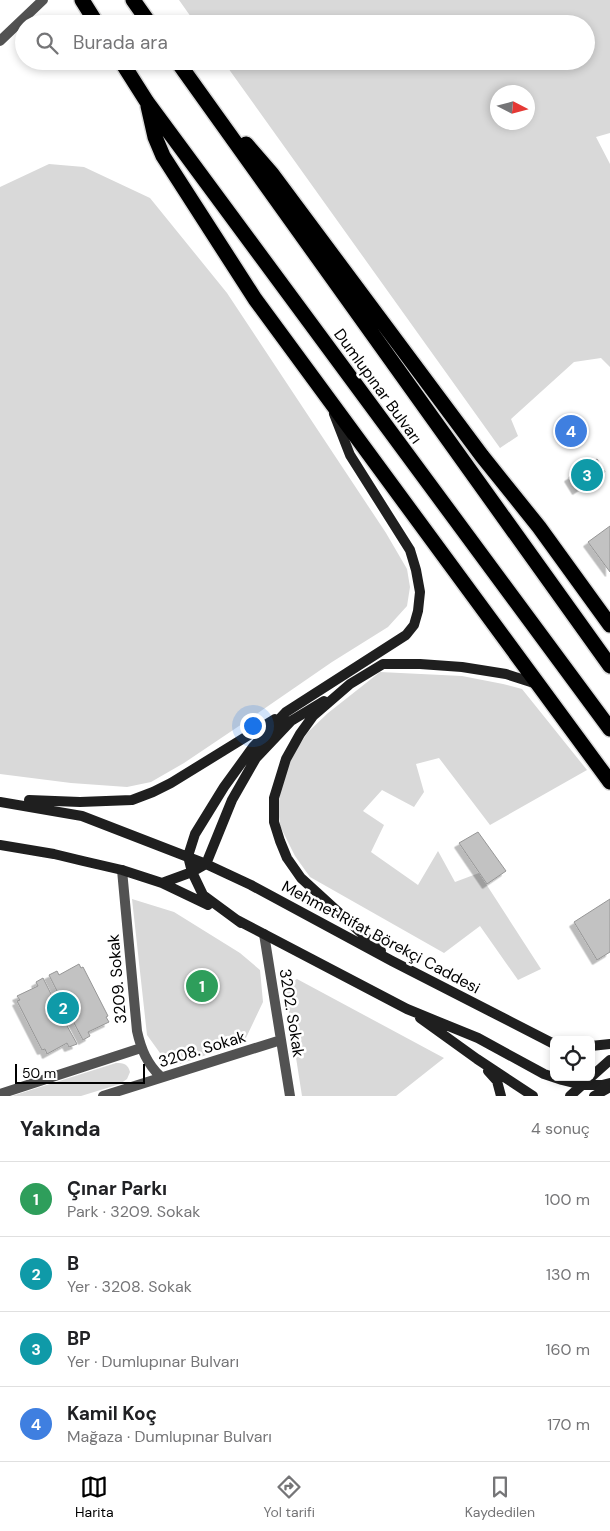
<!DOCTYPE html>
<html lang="tr">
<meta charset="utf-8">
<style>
body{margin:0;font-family:"DM Sans",sans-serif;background:#f2f2f2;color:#202124}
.controls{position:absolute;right:15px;bottom:15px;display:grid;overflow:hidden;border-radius:8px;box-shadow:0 2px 8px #0003}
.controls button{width:45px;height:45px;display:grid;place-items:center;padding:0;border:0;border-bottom:1px solid #e0e0e0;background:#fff;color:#202124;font:25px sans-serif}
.compass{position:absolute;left:490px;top:85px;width:45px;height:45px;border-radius:50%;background:#fff;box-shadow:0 2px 8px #0003;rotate:96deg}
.scale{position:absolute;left:15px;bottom:12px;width:130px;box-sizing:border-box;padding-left:5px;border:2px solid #000;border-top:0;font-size:14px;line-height:18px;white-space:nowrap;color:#000;-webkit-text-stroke:4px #fff;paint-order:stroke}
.you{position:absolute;left:252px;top:725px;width:18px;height:18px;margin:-12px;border:4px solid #fff;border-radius:50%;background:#1a73e8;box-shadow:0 0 0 8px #1a73e833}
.badge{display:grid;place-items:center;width:32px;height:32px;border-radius:50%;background:#000;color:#fff;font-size:16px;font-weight:700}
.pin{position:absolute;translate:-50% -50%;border:2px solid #fff;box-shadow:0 1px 5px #0006}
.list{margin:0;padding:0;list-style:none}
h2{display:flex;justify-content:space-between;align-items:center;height:65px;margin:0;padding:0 20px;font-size:21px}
h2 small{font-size:16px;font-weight:400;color:#757577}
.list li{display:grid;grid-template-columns:32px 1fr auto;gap:15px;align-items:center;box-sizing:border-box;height:75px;padding:0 20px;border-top:1px solid #e0e0e0}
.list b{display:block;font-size:19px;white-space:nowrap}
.list p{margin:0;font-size:16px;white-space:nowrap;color:#757577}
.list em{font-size:16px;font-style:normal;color:#757577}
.icon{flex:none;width:28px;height:28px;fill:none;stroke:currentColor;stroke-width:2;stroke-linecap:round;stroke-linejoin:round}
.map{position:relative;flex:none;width:610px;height:1096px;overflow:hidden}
.search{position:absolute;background:#fff;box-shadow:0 2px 8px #0003;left:15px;right:15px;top:15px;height:55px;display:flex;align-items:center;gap:12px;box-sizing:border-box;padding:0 18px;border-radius:28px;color:#757577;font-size:19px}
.sheet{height:365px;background:#fff}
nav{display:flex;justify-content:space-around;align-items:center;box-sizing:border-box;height:70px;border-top:1px solid #e0e0e0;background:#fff;font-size:14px;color:#757577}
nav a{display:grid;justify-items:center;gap:2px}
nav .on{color:#000}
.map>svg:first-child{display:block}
.green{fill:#d9d9d9;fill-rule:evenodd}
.building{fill:#c2c2c2;stroke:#969696;filter:url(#shadow)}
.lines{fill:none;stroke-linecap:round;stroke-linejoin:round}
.highway-casing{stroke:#dbdbdb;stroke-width:18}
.street{stroke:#525252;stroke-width:10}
.secondary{stroke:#1f1f1f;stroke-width:10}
.highway{stroke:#000;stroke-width:15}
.labels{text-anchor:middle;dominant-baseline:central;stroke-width:5;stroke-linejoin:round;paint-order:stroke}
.street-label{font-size:16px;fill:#000;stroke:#fff}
</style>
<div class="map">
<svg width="610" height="1096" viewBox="0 0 610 1096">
<defs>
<filter id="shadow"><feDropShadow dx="-4.5" dy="4.5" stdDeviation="0" flood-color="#0004"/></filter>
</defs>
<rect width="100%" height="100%" fill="#fff"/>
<path class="green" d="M 179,0 L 610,0 L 610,133 L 596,137 L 610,164 L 610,367 L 601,358 L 574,362 L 511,419 L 518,436 L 500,448 L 223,61 L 586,61 L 586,24 L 196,24 ZM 528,92 L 528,122 L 498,122 L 498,92 Z
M 49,164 L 84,167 L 150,198 L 227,293 L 386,533 L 407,569 L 410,587 L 407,606 L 388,627 L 332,662 L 242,724 L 184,763 L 151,782 L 127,787 L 71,783 L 0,774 L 0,187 Z
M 380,672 L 462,676 L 503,684 L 522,689 L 587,770 L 490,825 L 439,758 L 416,764 L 424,792 L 414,807 L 382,790 L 363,811 L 384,825 L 371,852 L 418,885 L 438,851 L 455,882 L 479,873 L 541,969 L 518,980 L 480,926 L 444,953 L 310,877 L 295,856 L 280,826 L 278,807 L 282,780 L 292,756 L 308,732 L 328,713 Z
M 132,899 L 174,912 L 240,953 L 260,970 L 263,1002 L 244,1042 L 174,1066 L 160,1053 L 147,1035 Z
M 297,979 L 444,1058 L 396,1096 L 302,1096 L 285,987 Z
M 116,1063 C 124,1063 128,1064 130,1072 L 127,1079 L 120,1084 L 81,1096 L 12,1096 Z"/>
<path class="building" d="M 597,459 L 605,472 L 577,490 L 569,477 Z
M 610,526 L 610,572 L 588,542 Z
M 478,832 L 506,871 L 487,884 L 459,843 Z
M 610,899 L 610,952 L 597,960 L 574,922 Z
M 79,964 L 81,968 L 83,967 L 108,1016 L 106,1017 L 109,1022 L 88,1032 L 90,1036 L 83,1040 L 73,1021 L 66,1024 L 77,1044 L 69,1047 L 67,1043 L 47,1054 L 45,1049 L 42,1050 L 17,1001 L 20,1000 L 17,996 L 38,986 L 36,982 L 43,978 L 52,996 L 58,993 L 49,975 L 57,971 L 59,975 Z"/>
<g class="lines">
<g class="highway-casing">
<path id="highway" d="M 82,0 L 97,24
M 133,0 L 150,24
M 121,61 L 147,102 L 610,729
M 177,61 L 610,666
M 148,106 L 155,137 L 163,156 L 255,299 L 610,782
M 246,144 L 272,174 L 482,456 L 539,527 L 610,625"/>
</g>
<path class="street" d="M 0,41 L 43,0
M 122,870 L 137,1031 C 141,1049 147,1064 161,1077
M 264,934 L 290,1096
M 0,1094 L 141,1048
M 103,1096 L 281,1040"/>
<path class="secondary" d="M 29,800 L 80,802 L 132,800 L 153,792 L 171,783 L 275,719
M 0,802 L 82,816 L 206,864 L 251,885 L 392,961 L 554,1044
M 0,845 L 54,854 L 83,861 L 122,870 L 162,883 L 192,872 L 206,864 L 232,800 L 256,758 L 291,721 L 324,701
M 162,883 L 208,905
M 237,920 L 407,1009 L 478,1038 L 544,1074 L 562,1080 L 582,1085 L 602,1085 L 610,1083
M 241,923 L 203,895 L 192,872 L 188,856 L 195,834 L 224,787 L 253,747 L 286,712 L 406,635 L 414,625 L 418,611 L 420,592 L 416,570 L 410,550 L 350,455 L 334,414
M 381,951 L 301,878 L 287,858 L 280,841 L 274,822 L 274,798 L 286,759 L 300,734 L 313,716 L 350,684 L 383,664 L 420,664 L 462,667 L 506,674 L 537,684
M 420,1018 L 477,1059 L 533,1096
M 591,1046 L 610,1044
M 488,1071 L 497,1081 L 501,1096
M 591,1077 L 610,1060
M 570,1096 L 591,1077
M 594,1096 L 610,1087"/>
<use href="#highway" class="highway"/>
</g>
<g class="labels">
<g class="street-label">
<text transform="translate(378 386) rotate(54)">Dumlupınar Bulvarı</text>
<text transform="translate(381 937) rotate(28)">Mehmet Rifat Börekçi Caddesi</text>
<text transform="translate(117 979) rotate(-95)">3209. Sokak</text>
<text transform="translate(292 1013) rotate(81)">3202. Sokak</text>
<text transform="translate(202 1049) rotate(-17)">3208. Sokak</text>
</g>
</g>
</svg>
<div class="controls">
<button><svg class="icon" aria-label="locate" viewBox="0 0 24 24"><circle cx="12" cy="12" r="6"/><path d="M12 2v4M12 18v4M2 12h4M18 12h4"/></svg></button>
</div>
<svg class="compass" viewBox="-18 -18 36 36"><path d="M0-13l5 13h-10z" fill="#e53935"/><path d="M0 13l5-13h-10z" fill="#757577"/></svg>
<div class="scale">50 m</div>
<div class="you"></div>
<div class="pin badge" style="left:202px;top:986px;background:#2e9e5b">1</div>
<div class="pin badge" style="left:63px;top:1008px;background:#0f9aa8">2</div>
<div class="pin badge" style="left:587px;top:475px;background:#0f9aa8">3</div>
<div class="pin badge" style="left:571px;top:431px;background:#3f7fe0">4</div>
<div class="search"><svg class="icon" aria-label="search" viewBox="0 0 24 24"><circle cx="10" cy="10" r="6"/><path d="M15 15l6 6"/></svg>Burada ara</div>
</div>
<section class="sheet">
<h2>Yakında<small>4 sonuç</small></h2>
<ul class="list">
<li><span class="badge" style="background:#2e9e5b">1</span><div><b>Çınar Parkı</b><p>Park · 3209. Sokak</p></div><em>100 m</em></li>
<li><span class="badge" style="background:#0f9aa8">2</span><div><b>B</b><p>Yer · 3208. Sokak</p></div><em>130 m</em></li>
<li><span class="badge" style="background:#0f9aa8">3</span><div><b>BP</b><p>Yer · Dumlupınar Bulvarı</p></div><em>160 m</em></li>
<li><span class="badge" style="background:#3f7fe0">4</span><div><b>Kamil Koç</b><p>Mağaza · Dumlupınar Bulvarı</p></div><em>170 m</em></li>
</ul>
</section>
<nav>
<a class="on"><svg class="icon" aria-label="map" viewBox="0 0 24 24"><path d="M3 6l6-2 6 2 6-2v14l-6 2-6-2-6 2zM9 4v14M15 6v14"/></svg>Harita</a>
<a><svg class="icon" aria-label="directions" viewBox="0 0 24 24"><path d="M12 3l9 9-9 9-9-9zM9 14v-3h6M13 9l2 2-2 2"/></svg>Yol tarifi</a>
<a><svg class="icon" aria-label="saved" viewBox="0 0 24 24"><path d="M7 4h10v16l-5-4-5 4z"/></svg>Kaydedilen</a>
</nav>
